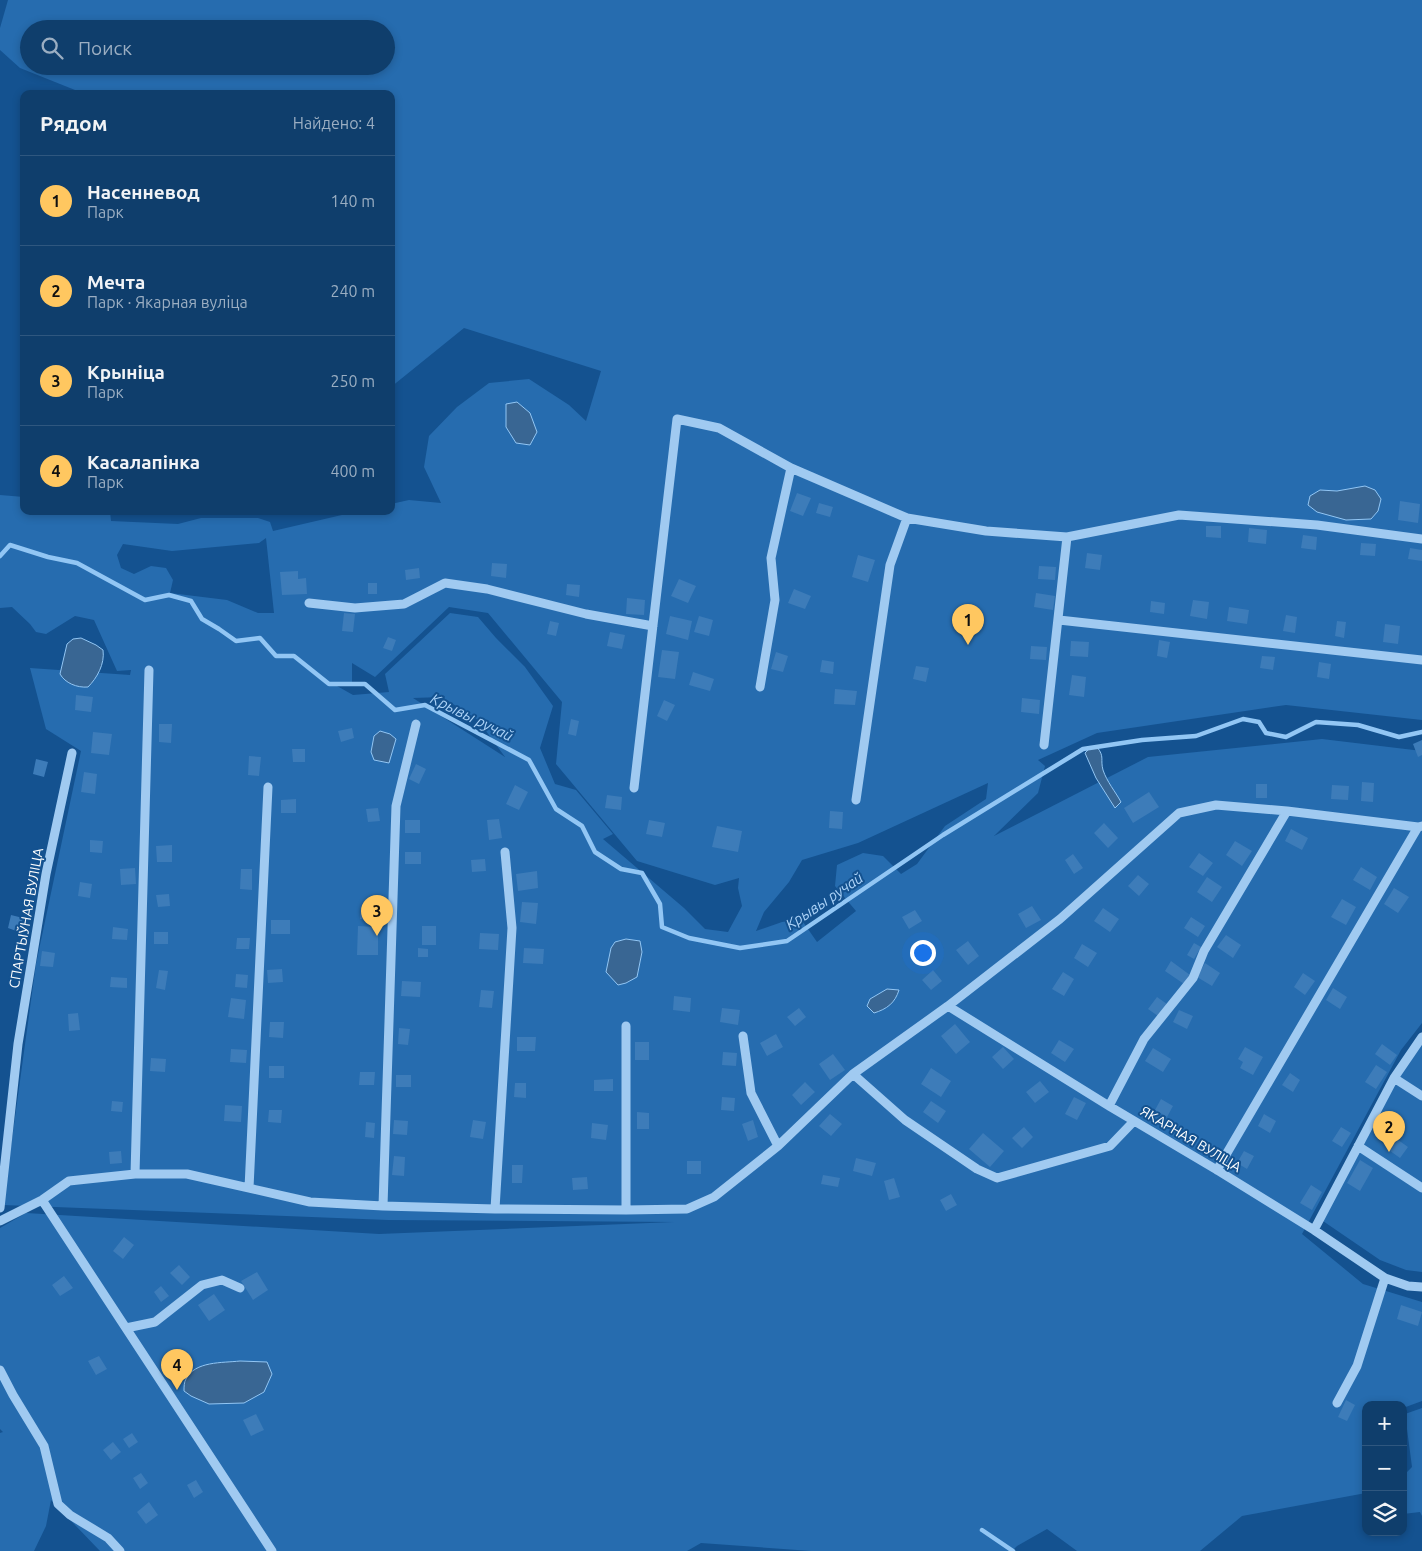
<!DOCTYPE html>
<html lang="ru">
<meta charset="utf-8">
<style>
body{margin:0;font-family:Ubuntu,sans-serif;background:#1d4974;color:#f1f3f6}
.controls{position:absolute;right:15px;bottom:15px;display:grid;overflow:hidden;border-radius:10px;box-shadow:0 2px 8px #0003}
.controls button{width:45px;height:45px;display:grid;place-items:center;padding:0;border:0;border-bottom:1px solid #2f577f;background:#0f3e6c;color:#f1f3f6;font:25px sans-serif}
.you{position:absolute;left:922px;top:952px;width:18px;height:18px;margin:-12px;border:4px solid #fff;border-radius:50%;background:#1a73e8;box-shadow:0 0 0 8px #1a73e833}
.badge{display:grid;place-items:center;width:32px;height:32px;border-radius:50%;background:#ffc760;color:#111;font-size:16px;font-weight:700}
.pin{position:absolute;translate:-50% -41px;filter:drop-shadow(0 1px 2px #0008)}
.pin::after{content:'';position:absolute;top:26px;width:18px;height:15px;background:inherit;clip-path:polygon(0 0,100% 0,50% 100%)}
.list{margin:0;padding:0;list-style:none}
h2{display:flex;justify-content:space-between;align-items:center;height:65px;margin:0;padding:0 20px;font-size:21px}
h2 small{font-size:16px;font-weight:400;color:#9baec2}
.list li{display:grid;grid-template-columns:32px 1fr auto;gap:15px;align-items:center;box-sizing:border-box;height:90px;padding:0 20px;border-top:1px solid #2f577f}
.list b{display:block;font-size:19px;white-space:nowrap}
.list p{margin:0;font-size:16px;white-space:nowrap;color:#9baec2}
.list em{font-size:16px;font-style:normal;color:#9baec2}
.icon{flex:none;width:28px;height:28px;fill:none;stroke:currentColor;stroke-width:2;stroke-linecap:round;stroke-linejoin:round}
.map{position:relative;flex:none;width:1422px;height:1551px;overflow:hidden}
.search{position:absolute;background:#0f3e6c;box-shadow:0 2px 8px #0003;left:20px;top:20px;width:375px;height:55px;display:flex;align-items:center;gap:12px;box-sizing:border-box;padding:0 18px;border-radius:28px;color:#9baec2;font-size:19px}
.panel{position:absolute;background:#0f3e6c;box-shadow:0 2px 8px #0003;left:20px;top:90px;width:375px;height:425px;border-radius:10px}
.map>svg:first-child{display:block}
.green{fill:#266caf;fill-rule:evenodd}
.water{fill:#396693;stroke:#92c6f4}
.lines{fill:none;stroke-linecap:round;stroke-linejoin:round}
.stream{stroke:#92c6f4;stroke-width:4.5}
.building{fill:#3d7cb9}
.minor{stroke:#a0caf1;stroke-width:9}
.labels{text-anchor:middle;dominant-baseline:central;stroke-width:4;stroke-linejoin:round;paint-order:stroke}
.street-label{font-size:14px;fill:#fff;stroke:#145290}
.water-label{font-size:15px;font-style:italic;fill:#acd3f8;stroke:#145290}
</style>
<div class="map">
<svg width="1422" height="1551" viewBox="0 0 1422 1551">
<rect width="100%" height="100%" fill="#145290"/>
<path class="green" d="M 8,0 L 1422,0 L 1422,720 L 1286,705 L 1097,733 L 1038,760 L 1045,766 L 1038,793 L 994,836 L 1148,757 L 1322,739 L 1422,751 L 1422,1023 L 1401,1050 L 1302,1234 L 1363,1284 L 1422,1302 L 1422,1401 L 1403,1408 L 1403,1405 L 1366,1405 L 1366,1493 L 1242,1516 L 1200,1551 L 1077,1551 L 1047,1529 L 1017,1546 L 1012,1551 L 811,1551 L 701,1543 L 687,1551 L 100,1551 L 51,1500 L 46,1526 L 34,1551 L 0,1551 L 0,1433 L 3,1432 L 0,1429 L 0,1228 L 26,1213 L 379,1234 L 674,1222 L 388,1220 L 3,1205 L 36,964 L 81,751 L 46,729 L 30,668 L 130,675 L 131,670 L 117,671 L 94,620 L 75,616 L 46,634 L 36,632 L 30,624 L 12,607 L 0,608 L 0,495 L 24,497 L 24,511 L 110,511 L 111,521 L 178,524 L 201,518 L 258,518 L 270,522 L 273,531 L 359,511 L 391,511 L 391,504 L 409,500 L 441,503 L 424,467 L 429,436 L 457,407 L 489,383 L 529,379 L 569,405 L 586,421 L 601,371 L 464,328 L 391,387 L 391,94 L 85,94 L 20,68 L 0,50 L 0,28 ZM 29,29 L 386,29 L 386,66 L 29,66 ZM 266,538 L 274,613 L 258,613 L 227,600 L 170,593 L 173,580 L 166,568 L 151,566 L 134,574 L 121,568 L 117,555 L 123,544 L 172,551 L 259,543 ZM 449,607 L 488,613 L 562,702 L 556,764 L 637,861 L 715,885 L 739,878 L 738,888 L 742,906 L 728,932 L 705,929 L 684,908 L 603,839 L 613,834 L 576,790 L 555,784 L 540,748 L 553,706 L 525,667 L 496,638 L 478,617 L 450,613 L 385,674 L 389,692 L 353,695 L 330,682 L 352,682 L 352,663 L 375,677 ZM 442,697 L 478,720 L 505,757 L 413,698 ZM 988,783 L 986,799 L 945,826 L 917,864 L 901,874 L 883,856 L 863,853 L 837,865 L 835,886 L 856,911 L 817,942 L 801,919 L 782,922 L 756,931 L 764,912 L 789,882 L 802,860 L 858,843 Z
M 1422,1045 L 1422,1272 L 1406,1270 L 1380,1260 L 1320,1219 L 1393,1085 Z
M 1422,1408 L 1422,1516 L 1420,1512 L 1403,1514 L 1403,1476 L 1412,1467 L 1405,1414 Z"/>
<path class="water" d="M 517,402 L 530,413 L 537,432 L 530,445 L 516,443 L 506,427 L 506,404 Z
M 1365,486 L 1375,490 L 1381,499 L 1378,511 L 1371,519 L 1346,520 L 1317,512 L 1308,505 L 1310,496 L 1320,490 L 1337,491 Z
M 81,638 L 96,645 L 103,650 C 105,664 97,678 88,687 C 77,688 65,683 60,674 L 67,644 L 73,639 Z
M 380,731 L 390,734 L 396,739 L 389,763 L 374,760 L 371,752 L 374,736 Z
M 1097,747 C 1105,757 1100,759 1103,770 C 1107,782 1115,791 1121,802 L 1115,808 L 1096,778 L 1085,753 L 1090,748 Z
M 626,939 L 640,941 L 642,952 L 637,977 L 626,983 L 618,985 L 606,972 L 611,948 L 615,942 Z
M 887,989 L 899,990 C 895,1003 887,1009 874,1013 L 867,1006 L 870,999 Z
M 240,1361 L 267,1362 L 272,1374 L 264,1392 L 244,1403 L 209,1404 L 191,1396 L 184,1391 C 184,1387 184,1382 186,1379 C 195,1361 222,1363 240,1361 Z"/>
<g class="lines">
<path class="stream" d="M 0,556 L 10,545 L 48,557 L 77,563 L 145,600 L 169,595 L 191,601 L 202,619 L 219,629 L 236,641 L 260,638 L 276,656 L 294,656 L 329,684 L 365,684 L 395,710 L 425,705 L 529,760 L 556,809 L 582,826 L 595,852 L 621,869 L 642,873 L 660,904 L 662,927 L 689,938 L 740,948 L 787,941 L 943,835 L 1083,749 L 1142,740 L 1196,736 L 1243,719 L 1259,722 L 1266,733 L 1286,737 L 1316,722 L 1358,725 L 1399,737 L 1422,732
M 982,1530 L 1013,1551"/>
</g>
<path class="building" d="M 797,493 L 811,498 L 803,516 L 790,511 Z
M 1400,501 L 1420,504 L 1418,523 L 1398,520 Z
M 819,503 L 833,507 L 830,517 L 816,513 Z
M 1206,526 L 1221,526 L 1221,538 L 1206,537 Z
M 1249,528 L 1267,530 L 1266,544 L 1248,542 Z
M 1303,535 L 1317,537 L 1316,550 L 1301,548 Z
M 1361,543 L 1376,544 L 1375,556 L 1360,555 Z
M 1410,548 L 1422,550 L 1422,561 L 1408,559 Z
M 1087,553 L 1102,555 L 1100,570 L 1085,568 Z
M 858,555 L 875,560 L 868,582 L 852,577 Z
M 492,563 L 507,564 L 506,578 L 491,576 Z
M 1039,566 L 1056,567 L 1055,580 L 1038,579 Z
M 419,568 L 420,578 L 406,580 L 405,570 Z
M 298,571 L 298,579 L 306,578 L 307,594 L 282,595 L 280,572 Z
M 679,579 L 696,586 L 688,603 L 671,596 Z
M 368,583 L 377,583 L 377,594 L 368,594 Z
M 567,584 L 580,585 L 579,597 L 566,595 Z
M 794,589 L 811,596 L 805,609 L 788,603 Z
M 1036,593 L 1055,596 L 1053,610 L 1034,607 Z
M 627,598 L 645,600 L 644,615 L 626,614 Z
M 1193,600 L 1209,602 L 1207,619 L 1190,616 Z
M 1151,601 L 1165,603 L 1164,614 L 1150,612 Z
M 1229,607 L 1249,610 L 1247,624 L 1227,621 Z
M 344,613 L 355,614 L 353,632 L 342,631 Z
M 1286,615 L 1297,617 L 1295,633 L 1283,631 Z
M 670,616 L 692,621 L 688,640 L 666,634 Z
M 699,616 L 713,620 L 709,636 L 694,632 Z
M 550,621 L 559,623 L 556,636 L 547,634 Z
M 1337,621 L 1346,622 L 1344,638 L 1335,636 Z
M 1385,624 L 1400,626 L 1398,644 L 1383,642 Z
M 610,632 L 625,635 L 622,649 L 607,646 Z
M 388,637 L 396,640 L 392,651 L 383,648 Z
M 1159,640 L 1170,642 L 1167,658 L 1157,656 Z
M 1071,641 L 1089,642 L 1088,657 L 1070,656 Z
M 1031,646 L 1047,647 L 1046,660 L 1030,659 Z
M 662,650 L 679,652 L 675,679 L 658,677 Z
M 776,652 L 788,656 L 783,672 L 771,669 Z
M 1262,656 L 1275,657 L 1273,670 L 1260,668 Z
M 822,660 L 834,662 L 833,674 L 820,672 Z
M 1319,662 L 1331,664 L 1329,679 L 1317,677 Z
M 916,666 L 929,668 L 926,682 L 913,679 Z
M 693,672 L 714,679 L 710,691 L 689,685 Z
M 1072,675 L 1086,677 L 1084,697 L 1069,695 Z
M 835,689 L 857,691 L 855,705 L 834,704 Z
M 76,695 L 93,697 L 91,712 L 75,710 Z
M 1022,698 L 1040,700 L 1039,714 L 1021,712 Z
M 664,700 L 675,705 L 667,721 L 657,716 Z
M 571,719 L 579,721 L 576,736 L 568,734 Z
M 159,724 L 172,724 L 171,743 L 159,742 Z
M 352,728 L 354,738 L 341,742 L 338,731 Z
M 93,732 L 112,734 L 109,755 L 91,753 Z
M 1422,740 L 1422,755 L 1418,757 L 1413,744 Z
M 292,749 L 305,749 L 305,762 L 293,762 Z
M 249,756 L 261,757 L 259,776 L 248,775 Z
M 36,759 L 48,762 L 44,777 L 33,774 Z
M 416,764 L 426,769 L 419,784 L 409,779 Z
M 84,772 L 97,774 L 95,794 L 81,792 Z
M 1362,782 L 1374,783 L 1373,802 L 1361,801 Z
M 1256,784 L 1267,784 L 1267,798 L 1256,798 Z
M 515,785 L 528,792 L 519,810 L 506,804 Z
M 1332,785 L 1349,786 L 1348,800 L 1331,799 Z
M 1149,792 L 1159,807 L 1133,823 L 1124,808 Z
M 607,795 L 622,797 L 621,810 L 605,808 Z
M 296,799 L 296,813 L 281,813 L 281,800 Z
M 378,808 L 380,821 L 368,822 L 366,809 Z
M 830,811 L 843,812 L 842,829 L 829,828 Z
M 499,819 L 502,838 L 489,840 L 487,820 Z
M 405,820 L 420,820 L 420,833 L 405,833 Z
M 649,820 L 665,823 L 662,837 L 646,834 Z
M 1104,823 L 1118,838 L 1108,848 L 1094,833 Z
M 717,826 L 742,831 L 738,852 L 712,847 Z
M 1291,829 L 1308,838 L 1302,850 L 1285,841 Z
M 90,840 L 103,841 L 102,853 L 90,852 Z
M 1235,841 L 1252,851 L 1242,866 L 1226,855 Z
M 172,845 L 172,862 L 157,862 L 156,846 Z
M 405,852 L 421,852 L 421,864 L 405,864 Z
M 1199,853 L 1213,863 L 1203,876 L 1189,867 Z
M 1073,854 L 1083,868 L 1074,874 L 1065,860 Z
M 485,859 L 486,871 L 472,872 L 471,860 Z
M 1361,867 L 1377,877 L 1370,890 L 1353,880 Z
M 135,868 L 136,884 L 121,885 L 120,869 Z
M 241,869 L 252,869 L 252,890 L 240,889 Z
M 537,871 L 538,888 L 518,891 L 516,874 Z
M 1138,875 L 1149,884 L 1139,896 L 1128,886 Z
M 1207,877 L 1222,887 L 1212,902 L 1197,892 Z
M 80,882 L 92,884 L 90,898 L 78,896 Z
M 1394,888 L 1409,897 L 1398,913 L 1384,904 Z
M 169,894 L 170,906 L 158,907 L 156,895 Z
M 1342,899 L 1356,907 L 1346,925 L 1331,917 Z
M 522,902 L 538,903 L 536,924 L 520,922 Z
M 1032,906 L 1041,920 L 1026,928 L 1018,914 Z
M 361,907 L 381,908 L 380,920 L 360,919 Z
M 1103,908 L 1119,919 L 1110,932 L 1094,921 Z
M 915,910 L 922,921 L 909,929 L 902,917 Z
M 11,915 L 23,918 L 19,932 L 8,928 Z
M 1191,917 L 1205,926 L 1198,937 L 1184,928 Z
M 271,920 L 290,920 L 290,934 L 271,934 Z
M 358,926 L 378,927 L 378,955 L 357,955 Z
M 422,926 L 436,926 L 436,945 L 422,945 Z
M 113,927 L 128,929 L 127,940 L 112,939 Z
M 154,932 L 168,932 L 168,944 L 154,944 Z
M 480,933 L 499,934 L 498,950 L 479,949 Z
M 1226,935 L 1241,945 L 1233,958 L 1217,947 Z
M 237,938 L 250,938 L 249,949 L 236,949 Z
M 968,941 L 979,956 L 968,965 L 956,950 Z
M 1194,943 L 1201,947 L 1194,959 L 1187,955 Z
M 1082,944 L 1097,953 L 1088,967 L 1074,958 Z
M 418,948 L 428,949 L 428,957 L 418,957 Z
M 524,948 L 544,949 L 543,964 L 523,963 Z
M 42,951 L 55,953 L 53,967 L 40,966 Z
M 1171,961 L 1190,975 L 1184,984 L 1165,971 Z
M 1205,963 L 1220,973 L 1212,986 L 1197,977 Z
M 282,969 L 283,982 L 268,983 L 267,970 Z
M 159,970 L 168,971 L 165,990 L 156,988 Z
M 933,970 L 942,981 L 931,990 L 922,980 Z
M 1063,972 L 1074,979 L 1064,996 L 1052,989 Z
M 1303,973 L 1315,981 L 1305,995 L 1294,987 Z
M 236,974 L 248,975 L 247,988 L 235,987 Z
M 111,977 L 127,978 L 127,988 L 110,987 Z
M 402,981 L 421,982 L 420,997 L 401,996 Z
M 1333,988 L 1347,997 L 1340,1009 L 1326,1000 Z
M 481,990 L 494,991 L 492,1008 L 479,1007 Z
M 674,996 L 691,998 L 690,1012 L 673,1010 Z
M 1157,997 L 1167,1004 L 1158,1016 L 1148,1009 Z
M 231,998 L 246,1000 L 244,1019 L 228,1017 Z
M 722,1008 L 740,1010 L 738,1025 L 720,1022 Z
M 799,1008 L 806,1017 L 795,1026 L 787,1017 Z
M 1179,1010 L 1193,1016 L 1187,1029 L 1173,1022 Z
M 78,1013 L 80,1030 L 69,1031 L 68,1014 Z
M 270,1022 L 284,1022 L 283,1038 L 269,1037 Z
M 955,1024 L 970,1042 L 956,1054 L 941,1036 Z
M 399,1028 L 410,1029 L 408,1045 L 398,1044 Z
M 776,1034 L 783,1047 L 767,1056 L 760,1043 Z
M 517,1037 L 536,1037 L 535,1051 L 517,1051 Z
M 1059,1040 L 1074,1049 L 1065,1062 L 1051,1053 Z
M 635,1042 L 649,1042 L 649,1060 L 635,1060 Z
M 1382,1044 L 1397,1055 L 1390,1065 L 1375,1054 Z
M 1003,1047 L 1014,1059 L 1003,1069 L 992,1057 Z
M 1245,1047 L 1263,1057 L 1253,1075 L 1240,1068 L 1243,1062 L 1238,1059 Z
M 1153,1048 L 1171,1059 L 1163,1072 L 1145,1061 Z
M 231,1049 L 247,1050 L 246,1063 L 230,1062 Z
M 723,1052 L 737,1053 L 736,1066 L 722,1065 Z
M 833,1054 L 845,1070 L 830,1080 L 819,1064 Z
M 151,1058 L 166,1059 L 165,1072 L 150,1071 Z
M 1376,1065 L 1387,1072 L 1376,1089 L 1365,1082 Z
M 269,1066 L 284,1066 L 284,1078 L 269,1078 Z
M 931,1068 L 951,1081 L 941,1097 L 921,1084 Z
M 360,1072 L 375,1072 L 374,1085 L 359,1085 Z
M 1290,1073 L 1300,1080 L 1293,1092 L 1282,1085 Z
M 396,1075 L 411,1075 L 411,1087 L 396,1087 Z
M 613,1079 L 613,1091 L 594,1091 L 594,1080 Z
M 1040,1081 L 1049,1092 L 1035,1103 L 1026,1092 Z
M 805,1082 L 815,1092 L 801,1105 L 792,1095 Z
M 515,1083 L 526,1083 L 526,1098 L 514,1097 Z
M 722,1097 L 735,1098 L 734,1111 L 721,1110 Z
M 1074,1097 L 1086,1103 L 1077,1120 L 1065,1114 Z
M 1161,1099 L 1173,1106 L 1167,1117 L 1155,1110 Z
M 112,1101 L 123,1102 L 122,1112 L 111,1111 Z
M 931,1101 L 946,1111 L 938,1123 L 923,1112 Z
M 225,1105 L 242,1106 L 241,1122 L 224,1121 Z
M 269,1110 L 282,1110 L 281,1123 L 268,1122 Z
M 637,1112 L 649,1113 L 649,1129 L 637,1129 Z
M 830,1114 L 842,1124 L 831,1136 L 819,1126 Z
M 1264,1114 L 1276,1121 L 1270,1133 L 1258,1126 Z
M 394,1120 L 408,1121 L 407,1135 L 393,1134 Z
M 473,1120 L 486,1122 L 483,1139 L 470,1137 Z
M 753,1120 L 758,1137 L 748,1141 L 742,1124 Z
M 366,1122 L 375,1123 L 374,1138 L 365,1137 Z
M 592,1123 L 608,1125 L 606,1140 L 591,1138 Z
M 1024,1127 L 1033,1137 L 1022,1148 L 1012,1138 Z
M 1341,1127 L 1351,1133 L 1342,1147 L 1332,1141 Z
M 983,1133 L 1004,1151 L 990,1167 L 969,1149 Z
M 1394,1137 L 1408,1147 L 1400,1158 L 1386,1148 Z
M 121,1151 L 122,1163 L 110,1164 L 109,1152 Z
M 1244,1151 L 1254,1156 L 1247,1169 L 1237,1163 Z
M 394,1156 L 405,1157 L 404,1176 L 392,1175 Z
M 856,1158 L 876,1163 L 872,1176 L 853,1171 Z
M 1360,1160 L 1373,1168 L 1360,1191 L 1347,1183 Z
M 687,1161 L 701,1161 L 701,1174 L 687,1174 Z
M 512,1165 L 523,1165 L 522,1183 L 512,1183 Z
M 823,1175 L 840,1178 L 838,1187 L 821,1184 Z
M 587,1177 L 588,1189 L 573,1190 L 572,1178 Z
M 894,1178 L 900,1197 L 889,1200 L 884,1181 Z
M 1311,1185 L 1322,1192 L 1312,1210 L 1300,1203 Z
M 951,1194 L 957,1205 L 946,1211 L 940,1200 Z
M 124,1237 L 134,1245 L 123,1259 L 113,1251 Z
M 179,1265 L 190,1277 L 182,1285 L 170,1273 Z
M 257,1272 L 268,1290 L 253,1300 L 241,1281 Z
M 64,1276 L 73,1288 L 60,1296 L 52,1285 Z
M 161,1286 L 169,1296 L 161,1302 L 154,1292 Z
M 214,1294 L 225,1310 L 209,1321 L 198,1305 Z
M 1401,1305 L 1422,1312 L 1418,1326 L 1397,1319 Z
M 99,1356 L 107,1369 L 96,1375 L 88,1361 Z
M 1346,1400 L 1355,1405 L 1347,1421 L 1338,1417 Z
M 256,1414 L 264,1430 L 251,1436 L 243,1420 Z
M 132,1433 L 138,1442 L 129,1448 L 123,1439 Z
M 113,1442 L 121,1452 L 111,1460 L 103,1450 Z
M 141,1473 L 148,1483 L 140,1489 L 133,1478 Z
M 196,1480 L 203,1492 L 194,1498 L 187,1485 Z
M 149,1502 L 158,1515 L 146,1524 L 137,1512 Z"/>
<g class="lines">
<path class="minor" d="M 309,603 L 355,608 L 404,604 L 445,583 L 487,589 L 586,614 L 653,626
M 1059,620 L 1422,660
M 760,687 L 775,600 L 771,558 L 791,468 L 907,518 L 986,531 L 1067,537
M 1044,745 L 1067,537 L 1179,515 L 1317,525 L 1422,539
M 634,788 L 677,419 L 719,428 L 791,468
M 856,800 L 890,565 L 907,518
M 948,1006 L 1109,1106 L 1217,1170 L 1314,1230 L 1385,1278 L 1408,1286 L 1422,1287
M 626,1026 L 626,1210
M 743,1036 L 751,1093 L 778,1146
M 853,1074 L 905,1120 L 977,1169 L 997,1178 L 1110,1146 L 1134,1121
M 1394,1078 L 1422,1096
M 1109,1106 L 1144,1039 L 1193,978 L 1204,951 L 1287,811
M 1358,1146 L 1422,1188
M 1217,1170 L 1418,827
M 135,1174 L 149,670
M 249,1188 L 268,787
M 42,1200 L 272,1551
M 383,1206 L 396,806 L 416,724
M 0,1208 L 18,1044 L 46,874 L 72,753
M 495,1209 L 512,928 L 505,852
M 0,1221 L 42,1200 L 69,1181 L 135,1174 L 187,1174 L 310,1202 L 383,1206 L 495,1209 L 626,1210 L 687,1209 L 714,1197 L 778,1146 L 853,1074 L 948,1006 L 1060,919 L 1179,813 L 1216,805 L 1287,811 L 1418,827 L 1422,826
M 1314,1230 L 1394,1078 L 1422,1037
M 126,1328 L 155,1322 L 202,1285 L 222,1280 L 240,1288
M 0,1370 L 13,1395 L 44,1446 L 58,1504 L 70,1515 L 108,1538 L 120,1551
M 1337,1403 L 1357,1366 L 1385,1278"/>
</g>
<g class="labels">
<g class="street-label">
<text transform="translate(26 918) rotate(-80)">СПАРТЫЎНАЯ ВУЛІЦА</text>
<text transform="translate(1191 1139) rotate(31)">ЯКАРНАЯ ВУЛІЦА</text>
</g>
<g class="water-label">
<text transform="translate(472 717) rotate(26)">Крывы ручай</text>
<text transform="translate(824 901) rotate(-34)">Крывы ручай</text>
</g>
</g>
</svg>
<div class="controls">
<button>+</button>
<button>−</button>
<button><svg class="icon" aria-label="layers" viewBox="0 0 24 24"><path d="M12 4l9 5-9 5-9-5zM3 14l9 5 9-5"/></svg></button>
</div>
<div class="you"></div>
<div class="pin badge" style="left:968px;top:645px">1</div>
<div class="pin badge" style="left:1389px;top:1152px">2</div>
<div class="pin badge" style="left:377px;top:936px">3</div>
<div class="pin badge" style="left:177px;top:1390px">4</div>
<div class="search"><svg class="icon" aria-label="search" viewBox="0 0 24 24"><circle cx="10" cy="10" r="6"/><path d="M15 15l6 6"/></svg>Поиск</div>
<section class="panel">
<h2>Рядом<small>Найдено: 4</small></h2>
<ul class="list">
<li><span class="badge">1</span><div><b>Насенневод</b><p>Парк</p></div><em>140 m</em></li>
<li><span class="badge">2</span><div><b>Мечта</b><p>Парк · Якарная вуліца</p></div><em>240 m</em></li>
<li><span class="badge">3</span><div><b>Крыніца</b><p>Парк</p></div><em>250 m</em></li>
<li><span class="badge">4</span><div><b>Касалапінка</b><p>Парк</p></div><em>400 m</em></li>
</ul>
</section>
</div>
